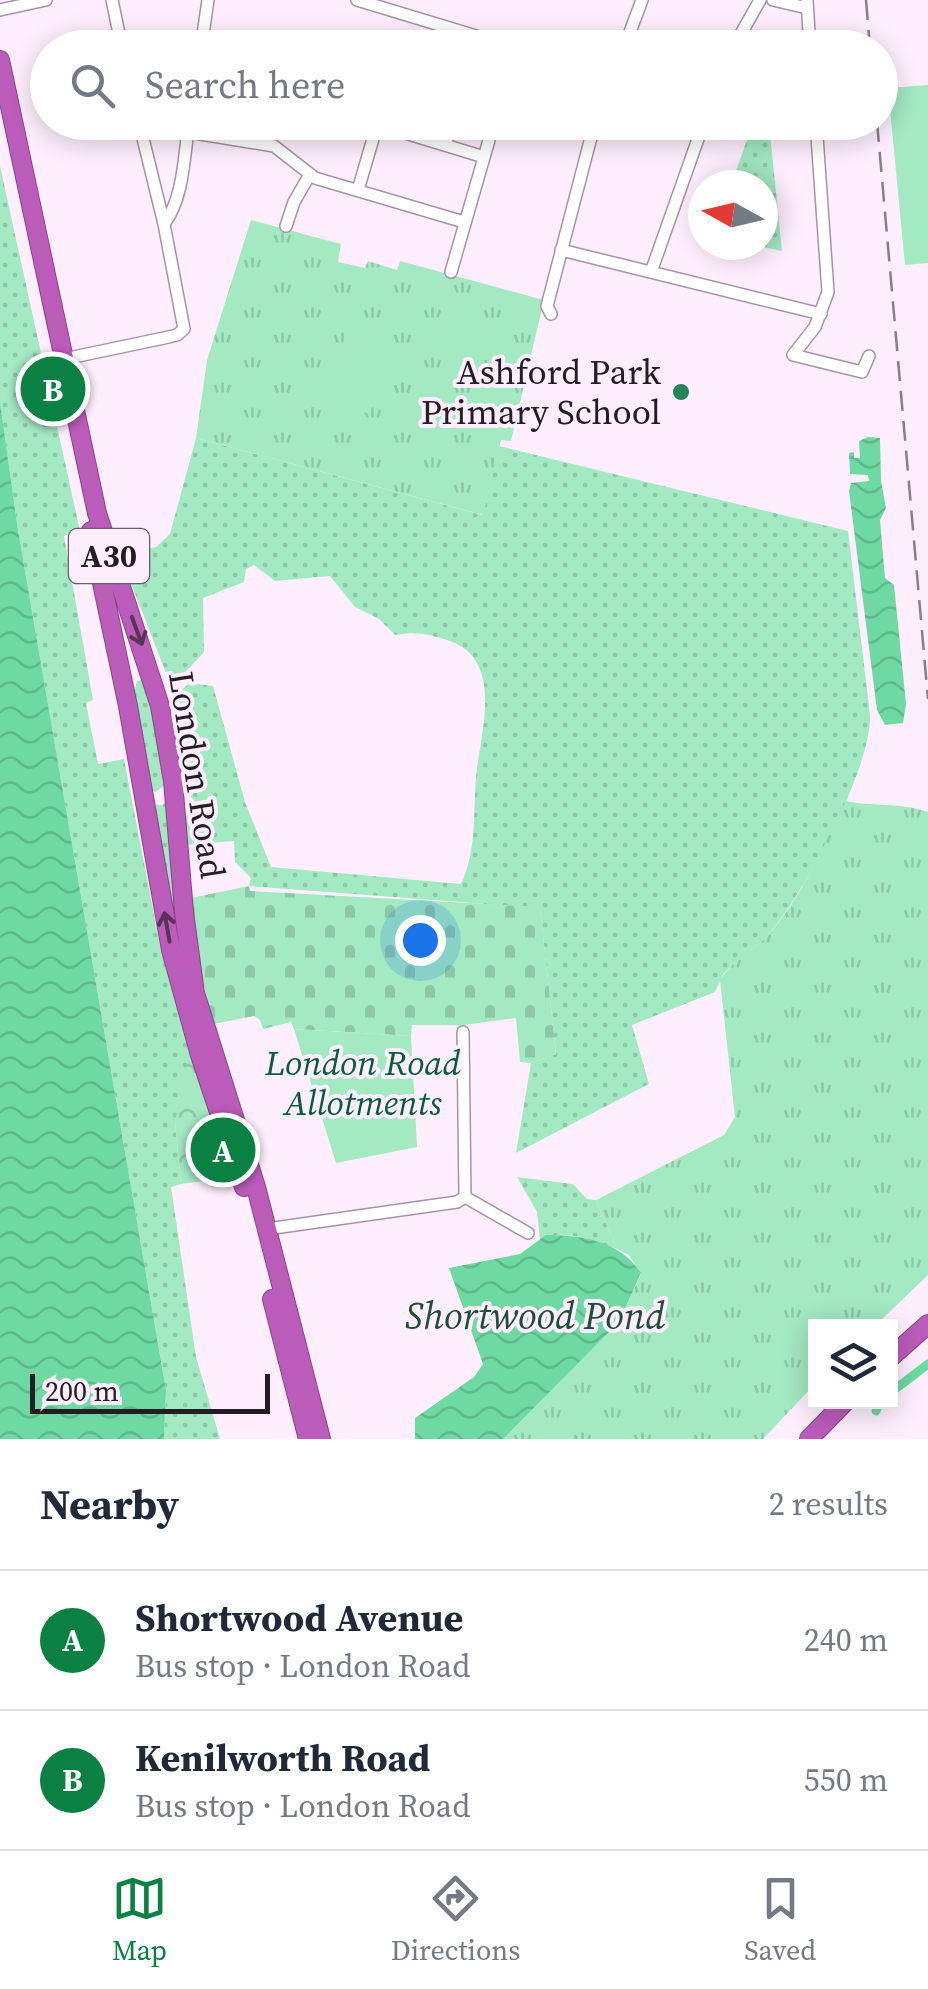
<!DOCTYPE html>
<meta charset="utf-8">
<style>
body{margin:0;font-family:"Source Serif 4",serif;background:#f2f2f3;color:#1f2937}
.controls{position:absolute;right:30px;bottom:30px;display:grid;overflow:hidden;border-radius:0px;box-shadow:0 5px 25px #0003}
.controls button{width:90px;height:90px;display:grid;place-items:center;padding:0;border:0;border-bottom:2px solid #e0e1e3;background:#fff;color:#1f2937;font:50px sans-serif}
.compass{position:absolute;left:688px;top:170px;width:90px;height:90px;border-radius:50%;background:#fff;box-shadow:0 5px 25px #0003;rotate:278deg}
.scale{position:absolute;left:30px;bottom:25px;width:240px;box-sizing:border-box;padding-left:10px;border:5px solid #241d24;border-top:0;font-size:28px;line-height:35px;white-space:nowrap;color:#241d24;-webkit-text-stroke:8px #ffeffe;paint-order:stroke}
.you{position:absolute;left:420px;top:940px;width:35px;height:35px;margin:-25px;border:8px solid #fff;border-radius:50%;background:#1a73e8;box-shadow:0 0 0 15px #1a73e833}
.badge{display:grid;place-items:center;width:65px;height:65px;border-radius:50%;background:#0b8043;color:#fff;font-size:32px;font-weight:700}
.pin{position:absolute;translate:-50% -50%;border:5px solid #fff;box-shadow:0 2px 10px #0006}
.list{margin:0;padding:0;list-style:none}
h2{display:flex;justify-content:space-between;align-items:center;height:130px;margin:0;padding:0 40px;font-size:42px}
h2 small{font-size:32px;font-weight:400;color:#747a83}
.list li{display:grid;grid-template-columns:65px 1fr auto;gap:30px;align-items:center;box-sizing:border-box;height:140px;padding:0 40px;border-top:2px solid #e0e1e3}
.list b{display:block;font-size:38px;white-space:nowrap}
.list p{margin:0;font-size:32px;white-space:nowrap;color:#747a83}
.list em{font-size:32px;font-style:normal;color:#747a83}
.icon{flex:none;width:55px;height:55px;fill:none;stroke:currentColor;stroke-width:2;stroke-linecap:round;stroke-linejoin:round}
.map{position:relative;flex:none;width:928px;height:1439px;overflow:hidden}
.search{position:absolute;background:#fff;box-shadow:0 5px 25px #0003;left:30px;right:30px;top:30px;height:110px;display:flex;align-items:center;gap:25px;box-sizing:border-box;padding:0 35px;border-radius:55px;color:#747a83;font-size:38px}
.sheet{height:410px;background:#fff}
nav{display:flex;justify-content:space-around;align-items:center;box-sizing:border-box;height:140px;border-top:2px solid #e0e1e3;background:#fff;font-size:28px;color:#747a83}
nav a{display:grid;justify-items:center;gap:5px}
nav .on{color:#0b8043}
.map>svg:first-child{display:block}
.grass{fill:url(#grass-dots)}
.forest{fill:url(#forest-crowns)}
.cemetery{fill:url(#cemetery-stones)}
.park{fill:url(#park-tufts)}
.garden{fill:#a3e9c2}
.water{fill:url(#water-waves)}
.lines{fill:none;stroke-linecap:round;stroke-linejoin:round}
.canal{stroke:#6ed9a2;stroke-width:9}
.minor-casing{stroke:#a694a5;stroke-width:14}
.highway-casing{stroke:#864686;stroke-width:20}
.minor{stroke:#fff;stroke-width:11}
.highway{stroke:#bb5cba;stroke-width:18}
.rail{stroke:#897e89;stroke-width:2.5;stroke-dasharray:20 10;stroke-linecap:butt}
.oneway{stroke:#593358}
.poi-dot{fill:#268258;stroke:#ffeffe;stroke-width:4}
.labels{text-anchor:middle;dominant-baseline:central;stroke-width:8;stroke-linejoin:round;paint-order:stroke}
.shield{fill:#ffeffe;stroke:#665c65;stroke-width:2.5}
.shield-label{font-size:32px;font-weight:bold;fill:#241d24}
.poi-label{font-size:35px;fill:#241d24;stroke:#ffeffe;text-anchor:end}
.street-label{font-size:35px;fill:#241d24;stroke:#ffeffe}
.park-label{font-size:35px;font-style:italic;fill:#085e3c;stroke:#ffeffe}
.water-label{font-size:38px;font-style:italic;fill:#214e37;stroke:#ffeffe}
</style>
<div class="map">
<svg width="928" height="1439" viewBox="0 0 928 1439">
<defs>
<pattern id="grass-dots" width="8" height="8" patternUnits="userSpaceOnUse" patternTransform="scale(2.5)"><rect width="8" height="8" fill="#a3e9c2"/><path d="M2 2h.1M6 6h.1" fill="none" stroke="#8cc7a7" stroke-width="1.8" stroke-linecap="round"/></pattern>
<pattern id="forest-crowns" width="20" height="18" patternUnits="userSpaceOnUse" patternTransform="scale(2.5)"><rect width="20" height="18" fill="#a3e9c2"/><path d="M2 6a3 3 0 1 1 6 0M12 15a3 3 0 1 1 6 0" fill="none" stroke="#8cc7a7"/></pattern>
<pattern id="cemetery-stones" width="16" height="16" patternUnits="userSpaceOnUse" patternTransform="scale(2.5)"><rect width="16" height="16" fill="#a3e9c2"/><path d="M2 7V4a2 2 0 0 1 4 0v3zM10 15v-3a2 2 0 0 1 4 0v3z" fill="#8cc7a7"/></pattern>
<pattern id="park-tufts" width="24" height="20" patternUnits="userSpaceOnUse" patternTransform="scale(2.5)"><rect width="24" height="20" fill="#a3e9c2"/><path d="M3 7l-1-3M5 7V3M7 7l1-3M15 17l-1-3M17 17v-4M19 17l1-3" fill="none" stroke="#8cc7a7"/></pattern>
<pattern id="water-waves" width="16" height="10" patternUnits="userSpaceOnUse" patternTransform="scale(2.5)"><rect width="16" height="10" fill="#6ed9a2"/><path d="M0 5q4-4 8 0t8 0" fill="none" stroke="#5fba8b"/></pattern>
</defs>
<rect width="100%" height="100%" fill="#ffeffe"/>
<path class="grass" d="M 753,123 L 769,124 L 782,251 L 754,245 L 763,245 L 763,185 L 731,185 Z
M 0,166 L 80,531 L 64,536 L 93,700 L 86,703 L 98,764 L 124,759 L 161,951 L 193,1061 L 175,1122 L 181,1184 L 171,1187 L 196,1357 L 220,1439 L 164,1439 L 166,1390 L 18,530 L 0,402 Z
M 196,438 L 482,515 L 499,446 L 848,531 L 870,715 C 872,767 803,897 767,936 C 754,949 738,959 725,972 C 720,978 719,985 715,992 L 632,1025 L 649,1084 L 516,1153 L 531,1063 L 556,1054 L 540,908 L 249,886 L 251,878 L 235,862 L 234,841 L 188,845 L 185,816 L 195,813 L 194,800 L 183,789 L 172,697 L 190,683 L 213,686 L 245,802 L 271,867 L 461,884 C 477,850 473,814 476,777 C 480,733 506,658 447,640 C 427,634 417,631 395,635 L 379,619 L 355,607 L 330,576 L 275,581 L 254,565 L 246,569 L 244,582 L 203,598 L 204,652 L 182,676 L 166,673 L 120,555 L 156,547 L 170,534 Z
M 145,679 L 149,681 L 164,773 L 165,785 L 156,792 L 150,790 L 134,692 L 137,681 Z
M 171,799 L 187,993 L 152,804 L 162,805 Z
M 517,1177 L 573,1184 L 587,1199 L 596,1200 L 617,1249 C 593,1242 563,1227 540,1240 L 537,1212 Z"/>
<path class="forest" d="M 196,1059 L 223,1156 L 234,1177 L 181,1184 L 175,1122 L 187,1063 Z"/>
<path class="cemetery" d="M 249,886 L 250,891 L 540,907 L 556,1054 L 531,1063 L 520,1062 L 516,1018 L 464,1025 L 412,1025 L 411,1036 L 294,1029 L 291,1022 L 263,1029 L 260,1020 L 254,1016 L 214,1024 L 197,959 L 191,898 Z"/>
<path class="park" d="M 251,220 L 341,244 L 338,262 L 365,268 L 368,261 L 397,270 L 400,261 L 544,300 L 511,441 L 501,440 L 483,515 L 196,438 L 207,360 Z
M 846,801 C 874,807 900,802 928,812 L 928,1275 L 875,1326 L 816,1326 L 815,1384 L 763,1439 L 503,1439 L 619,1322 L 641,1274 L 629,1255 L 617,1249 L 596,1200 L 724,1135 L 735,1117 L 720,980 C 731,962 751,952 766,937 C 802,899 822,847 846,801 Z"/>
<path class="garden" d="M 928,85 L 928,263 L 905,265 L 888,88 Z
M 461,314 L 475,321 L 468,352 L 453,351 L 447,347 L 453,316 Z
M 348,324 L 389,333 L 370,414 L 328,403 Z
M 294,1029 L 411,1036 L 417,1147 L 336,1163 Z"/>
<path class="water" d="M 0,402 L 18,530 L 166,1390 L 164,1439 L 0,1439 Z
M 868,437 L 880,438 L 881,481 L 886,508 L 880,520 L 885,578 L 894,585 L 906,704 L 903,723 L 885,725 L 877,710 L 849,491 L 851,483 L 869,481 L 868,475 L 850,474 L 849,453 L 854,452 L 854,458 L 860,458 L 859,441 Z
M 546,1235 C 582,1235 620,1241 641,1273 L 619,1322 L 503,1439 L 415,1439 L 415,1418 L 474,1377 L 483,1364 L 449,1268 L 520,1254 Z"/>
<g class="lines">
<path class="canal" d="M 890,1393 L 928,1364
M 876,1411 L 880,1402"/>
<g class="minor-casing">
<path id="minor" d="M 112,0 L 122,48
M 357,0 L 516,48
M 773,0 L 807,8
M 807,0 L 810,48
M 0,10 L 46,0
M 201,48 L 208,0
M 624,48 L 642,0
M 733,48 L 760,0
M 369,122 L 484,157
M 816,122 L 828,292 L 815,327 L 793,355 L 862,372 L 869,356
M 188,132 L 274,146 L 315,178 L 464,222
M 445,145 L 452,122
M 358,190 L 377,125
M 164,224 C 184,198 184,155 189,122
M 286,226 L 294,202 L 309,176
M 561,250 L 821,314
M 451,272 L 489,140
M 651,272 L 704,122
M 551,314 L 547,306 L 595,122
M 64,359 L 164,338 L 177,335 L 184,329 L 164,224 L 139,122
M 463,1032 L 465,1197
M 267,1229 L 457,1202 L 465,1197 L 528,1233"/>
</g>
<g class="highway-casing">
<path id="highway" d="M 0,60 L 97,513 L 160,706 L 173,781 L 184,912 L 195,993 L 256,1187 L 321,1439
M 91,531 L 128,706 L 171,950 L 200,1055 L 244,1187
M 272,1299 L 308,1439
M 890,1358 L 928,1324
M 809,1439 L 845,1402"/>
</g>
<use href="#minor" class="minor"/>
<use href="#highway" class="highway"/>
<path class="rail" d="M 866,0 L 870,48
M 877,122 L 928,699"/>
</g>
<defs><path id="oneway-shaft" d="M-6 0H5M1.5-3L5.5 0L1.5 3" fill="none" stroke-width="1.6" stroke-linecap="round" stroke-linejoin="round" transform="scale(2.5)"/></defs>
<g class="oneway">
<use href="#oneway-shaft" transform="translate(137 631) rotate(70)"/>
<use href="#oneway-shaft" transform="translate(167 927) rotate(-100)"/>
</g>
<circle class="poi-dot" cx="681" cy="392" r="10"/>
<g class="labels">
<rect class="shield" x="69" y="529" width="80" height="54" rx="8"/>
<g class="shield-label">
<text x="109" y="556">A30</text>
</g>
<g class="poi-label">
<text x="661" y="372">Ashford Park<tspan x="661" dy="40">Primary School</tspan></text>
</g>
<g class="street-label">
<text transform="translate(197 775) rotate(81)">London Road</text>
</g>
<g class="park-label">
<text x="363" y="1063">London Road<tspan x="363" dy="40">Allotments</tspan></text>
</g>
<g class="water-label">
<text x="535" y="1316">Shortwood Pond</text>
</g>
</g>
</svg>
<div class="controls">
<button><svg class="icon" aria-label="layers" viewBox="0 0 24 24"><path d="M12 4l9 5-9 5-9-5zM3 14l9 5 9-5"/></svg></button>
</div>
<svg class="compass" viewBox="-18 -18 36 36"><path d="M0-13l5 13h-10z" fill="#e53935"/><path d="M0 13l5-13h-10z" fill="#747a83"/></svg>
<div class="scale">200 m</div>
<div class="you"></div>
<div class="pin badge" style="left:223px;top:1150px">A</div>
<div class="pin badge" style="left:53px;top:389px">B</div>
<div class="search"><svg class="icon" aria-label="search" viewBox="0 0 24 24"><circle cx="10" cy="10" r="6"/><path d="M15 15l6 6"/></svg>Search here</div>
</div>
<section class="sheet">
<h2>Nearby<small>2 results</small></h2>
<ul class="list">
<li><span class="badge">A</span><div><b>Shortwood Avenue</b><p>Bus stop · London Road</p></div><em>240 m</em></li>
<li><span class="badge">B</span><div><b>Kenilworth Road</b><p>Bus stop · London Road</p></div><em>550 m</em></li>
</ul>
</section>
<nav>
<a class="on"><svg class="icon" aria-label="map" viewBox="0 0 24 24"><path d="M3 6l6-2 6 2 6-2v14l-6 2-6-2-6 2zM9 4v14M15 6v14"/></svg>Map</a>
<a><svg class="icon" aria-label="directions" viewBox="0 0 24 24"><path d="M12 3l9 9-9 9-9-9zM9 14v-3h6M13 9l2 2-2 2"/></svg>Directions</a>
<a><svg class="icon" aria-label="saved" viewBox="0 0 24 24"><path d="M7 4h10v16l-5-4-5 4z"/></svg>Saved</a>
</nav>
